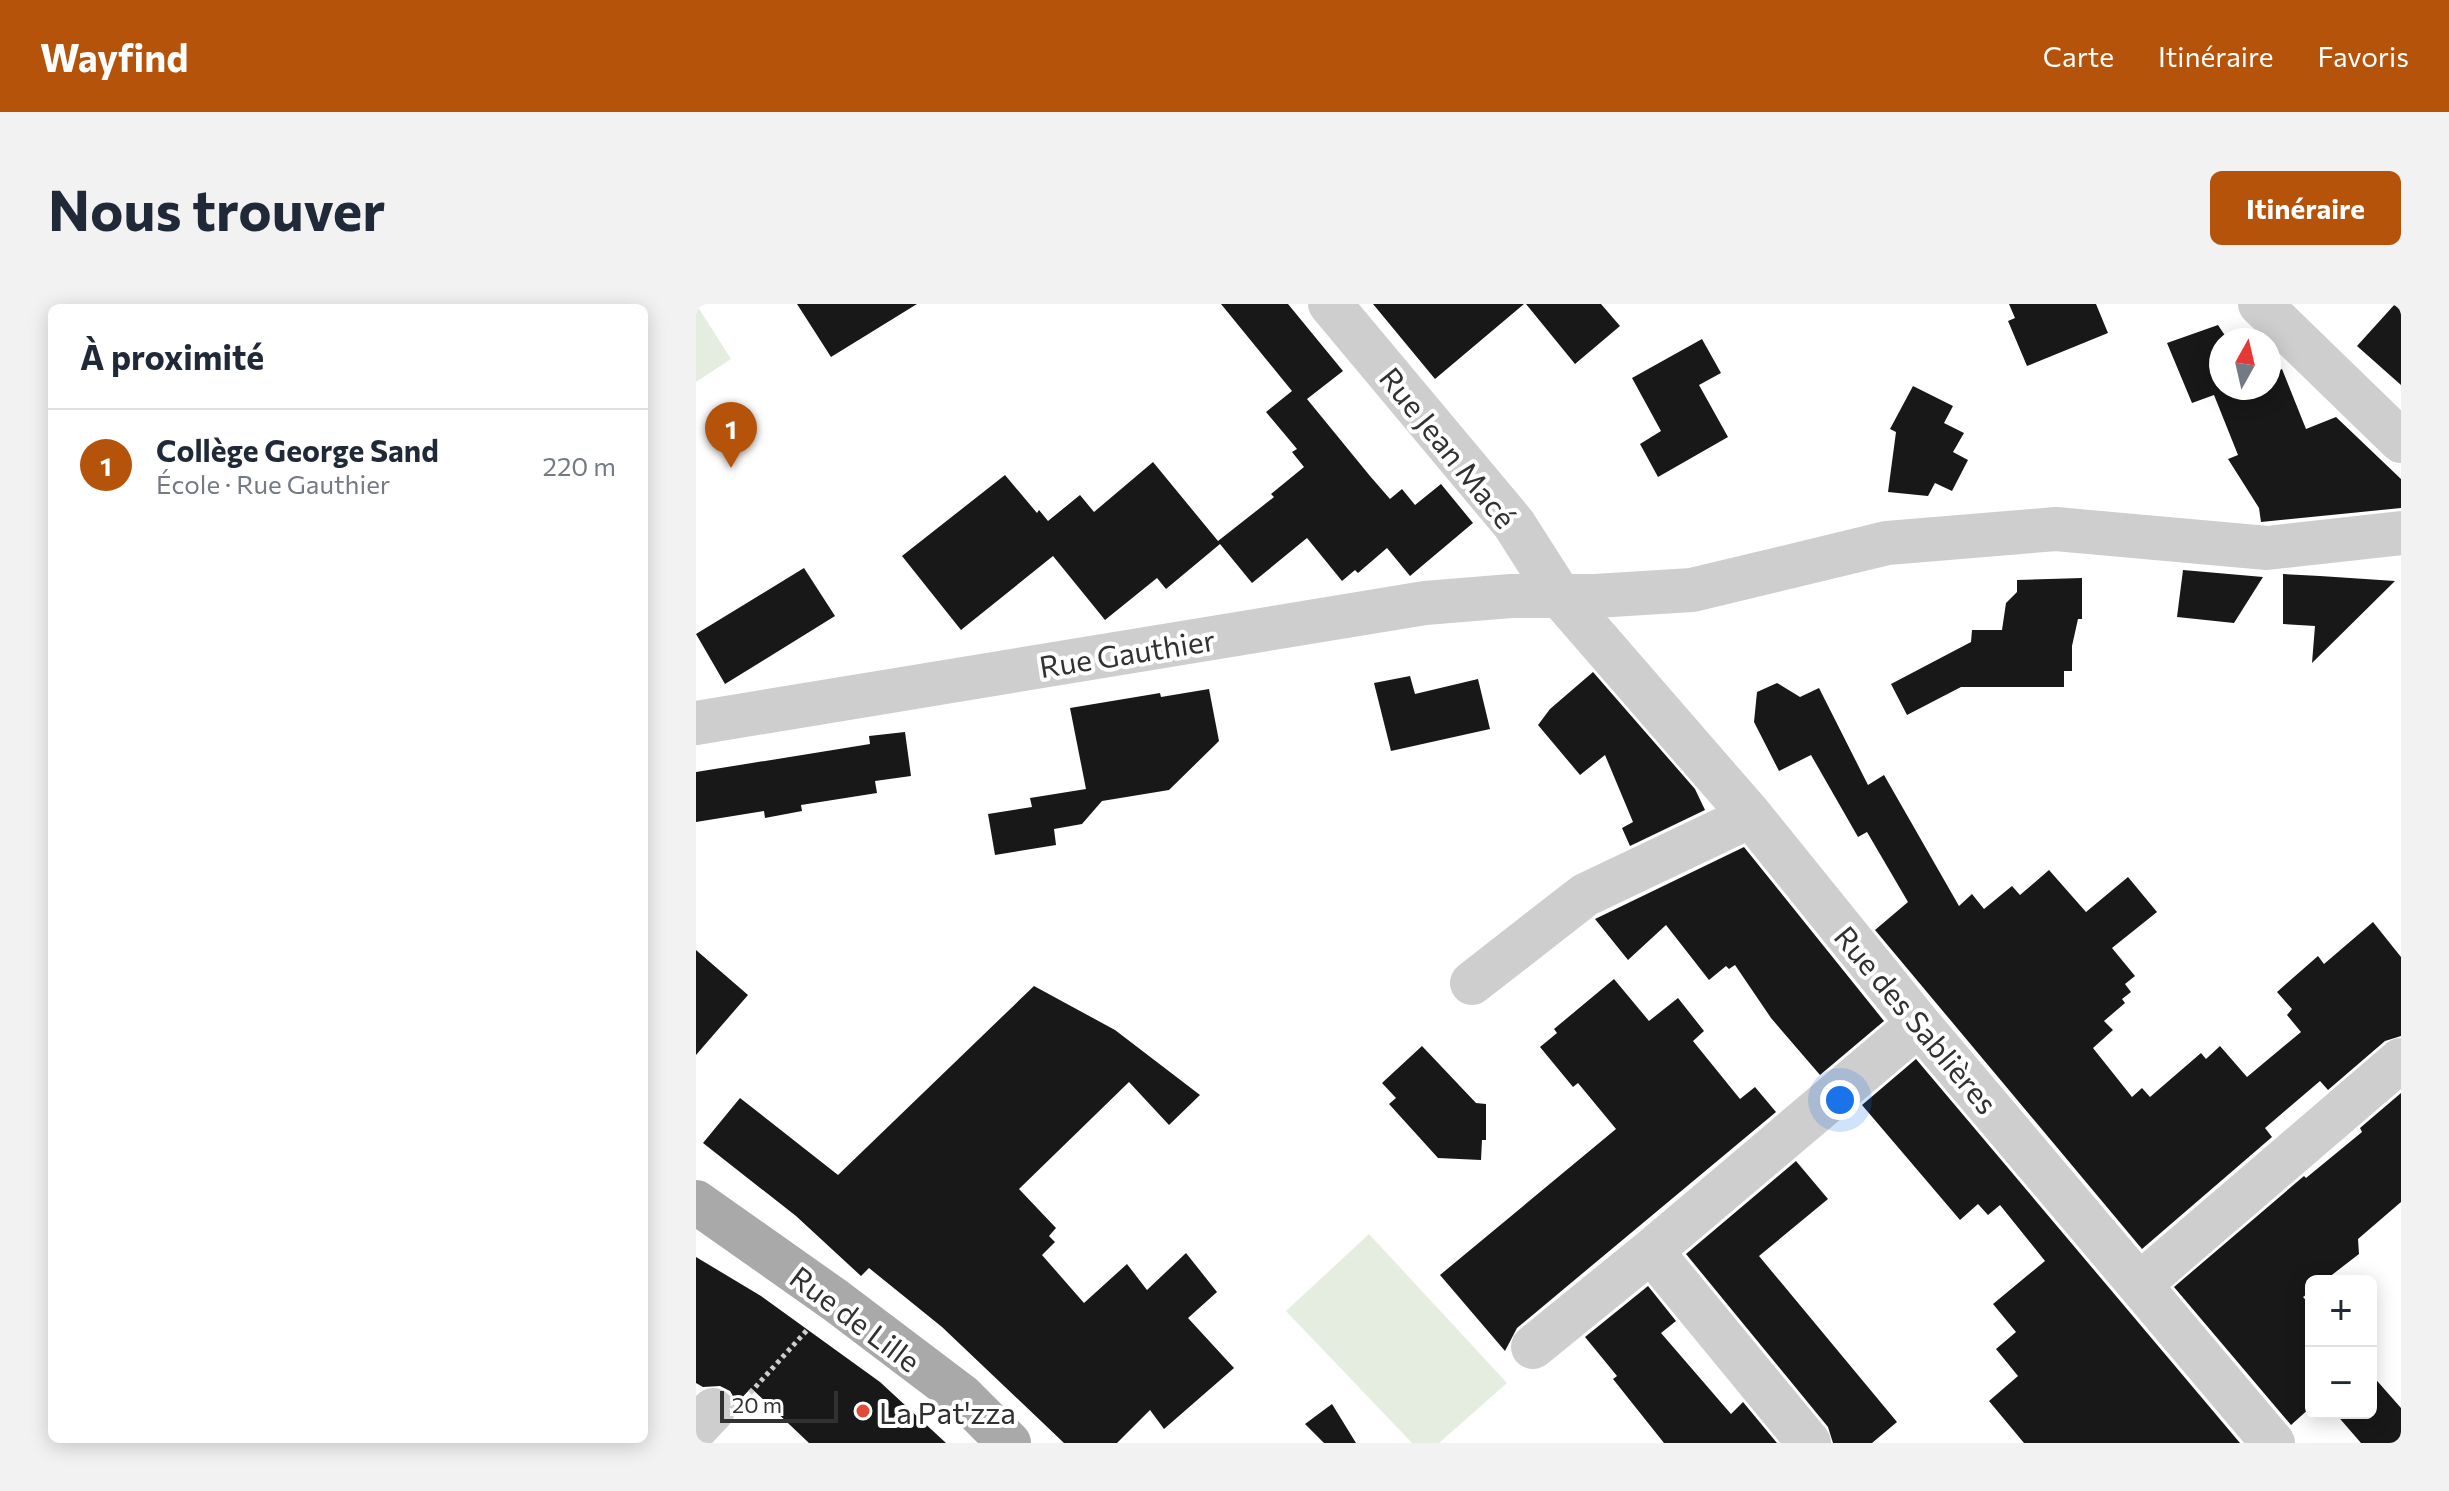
<!DOCTYPE html>
<html lang="fr">
<meta charset="utf-8">
<style>
body{margin:0;font-family:Commissioner,sans-serif;background:#f2f2f3;color:#1f2937}
.controls{position:absolute;right:24px;bottom:24px;display:grid;overflow:hidden;border-radius:12px;box-shadow:0 4px 20px #0003}
.controls button{width:72px;height:72px;display:grid;place-items:center;padding:0;border:0;border-bottom:2px solid #e0e1e3;background:#fff;color:#1f2937;font:40px sans-serif}
.compass{position:absolute;left:1513px;top:24px;width:72px;height:72px;border-radius:50%;background:#fff;box-shadow:0 4px 20px #0003;rotate:8deg}
.scale{position:absolute;left:24px;bottom:20px;width:118px;box-sizing:border-box;padding-left:8px;border:4px solid #313131;border-top:0;font-size:22px;line-height:28px;white-space:nowrap;color:#313131;-webkit-text-stroke:6px #fff;paint-order:stroke}
.you{position:absolute;left:1144px;top:796px;width:28px;height:28px;margin:-20px;border:6px solid #fff;border-radius:50%;background:#1a73e8;box-shadow:0 0 0 12px #1a73e833}
.badge{display:grid;place-items:center;width:52px;height:52px;border-radius:50%;background:#b45309;color:#fff;font-size:26px;font-weight:700}
.pin{position:absolute;translate:-50% -66px;filter:drop-shadow(0 2px 4px #0008)}
.pin::after{content:'';position:absolute;top:42px;width:28px;height:24px;background:inherit;clip-path:polygon(0 0,100% 0,50% 100%)}
.list{margin:0;padding:0;list-style:none}
h2{display:flex;justify-content:space-between;align-items:center;height:104px;margin:0;padding:0 32px;font-size:34px}
h2 small{font-size:26px;font-weight:400;color:#747a83}
.list li{display:grid;grid-template-columns:52px 1fr auto;gap:24px;align-items:center;box-sizing:border-box;height:112px;padding:0 32px;border-top:2px solid #e0e1e3}
.list b{display:block;font-size:30px;white-space:nowrap}
.list p{margin:0;font-size:26px;white-space:nowrap;color:#747a83}
.list em{font-size:26px;font-style:normal;color:#747a83}
.map{position:relative;flex:none;width:1705px;height:1139px;overflow:hidden;border-radius:12px}
header{display:flex;align-items:center;gap:48px;box-sizing:border-box;height:112px;padding:0 40px;background:#b45309;color:#fff}
header strong{font-size:38px}
nav{display:flex;gap:44px;margin-inline-start:auto;font-size:28px}
.intro{display:flex;align-items:center;justify-content:space-between;box-sizing:border-box;height:192px;padding:0 48px}
h1{margin:0;font-size:56px}
.button{padding:20px 36px;border-radius:12px;background:#b45309;color:#fff;font-size:28px;font-weight:700}
main{display:flex;gap:48px;padding:0 48px}
aside{flex:1;background:#fff;border-radius:12px;box-shadow:0 4px 20px #0003}
.map>svg:first-child{display:block}
.green{fill:#e4eddf}
.building{fill:#181818}
.lines{fill:none;stroke-linecap:round;stroke-linejoin:round}
.path{stroke:#cecece;stroke-width:5;stroke-dasharray:4 4;stroke-linecap:butt}
.minor{stroke:#cecece;stroke-width:44}
.major{stroke:#a9a9a9;stroke-width:44}
.poi-dot{fill:#e14b39;stroke:#fff;stroke-width:3}
.labels{text-anchor:middle;dominant-baseline:central;stroke-width:8;stroke-linejoin:round;paint-order:stroke}
.street-label{font-size:30px;fill:#313131;stroke:#fff}
.poi-label{font-size:30px;fill:#313131;stroke:#fff;text-anchor:start}
</style>
<header>
<strong>Wayfind</strong>
<nav><a>Carte</a><a>Itinéraire</a><a>Favoris</a></nav>
</header>
<div class="intro"><h1>Nous trouver</h1><a class="button">Itinéraire</a></div>
<main>
<aside>
<h2>À proximité<small></small></h2>
<ul class="list">
<li><span class="badge">1</span><div><b>Collège George Sand</b><p>École · Rue Gauthier</p></div><em>220 m</em></li>
</ul>
</aside>
<div class="map">
<svg width="1705" height="1139" viewBox="0 0 1705 1139">
<rect width="100%" height="100%" fill="#fff"/>
<path class="green" d="M 0,0 L 35,55 L 0,78 Z
M 673,930 L 811,1079 L 743,1139 L 716,1139 L 590,1007 Z"/>
<path class="building" d="M 101,0 L 221,0 L 135,53 Z
M 525,0 L 592,0 L 647,67 L 611,95 L 674,172 L 694,195 L 706,185 L 719,201 L 745,180 L 777,219 L 714,272 L 691,244 L 662,269 L 659,266 L 646,277 L 611,234 L 556,279 L 524,240 L 470,285 L 461,274 L 409,316 L 357,252 L 265,326 L 206,252 L 309,171 L 341,209 L 343,206 L 352,217 L 384,191 L 398,208 L 457,158 L 522,237 L 578,193 L 575,190 L 608,163 L 596,148 L 601,145 L 570,108 L 596,87 Z
M 677,0 L 828,0 L 739,75 Z
M 830,0 L 905,0 L 924,22 L 879,60 Z
M 1313,0 L 1400,0 L 1412,29 L 1331,62 L 1312,17 L 1319,14 Z
M 1699,0 L 1705,0 L 1705,81 L 1661,42 Z
M 1522,21 L 1532,36 L 1525,36 L 1525,84 L 1573,84 L 1573,70 L 1586,65 L 1610,125 L 1640,113 L 1705,175 L 1705,204 L 1565,218 L 1563,204 L 1532,155 L 1542,151 L 1518,91 L 1496,99 L 1471,39 Z
M 1006,35 L 1025,69 L 1003,81 L 1032,133 L 962,173 L 944,140 L 965,127 L 936,74 Z
M 1217,82 L 1257,102 L 1248,119 L 1268,129 L 1257,148 L 1272,156 L 1256,187 L 1239,179 L 1232,192 L 1192,188 L 1200,128 L 1194,125 Z
M 108,264 L 139,312 L 29,380 L 0,330 Z
M 1487,266 L 1567,273 L 1538,319 L 1481,313 Z
M 1587,270 L 1624,272 L 1699,277 L 1616,359 L 1619,322 L 1587,320 Z
M 1386,274 L 1386,315 L 1382,315 L 1376,342 L 1376,367 L 1368,367 L 1368,383 L 1265,383 L 1211,411 L 1195,380 L 1275,338 L 1276,326 L 1306,326 L 1310,299 L 1321,288 L 1321,276 Z
M 897,368 L 999,485 L 1009,506 L 934,542 L 926,524 L 937,518 L 909,451 L 884,471 L 842,421 L 854,405 Z
M 714,372 L 719,390 L 782,375 L 794,425 L 695,447 L 678,379 Z
M 1081,379 L 1104,393 L 1123,384 L 1172,481 L 1188,471 L 1263,602 L 1276,590 L 1288,605 L 1316,582 L 1324,591 L 1353,566 L 1390,608 L 1432,573 L 1461,608 L 1416,644 L 1439,672 L 1429,680 L 1435,688 L 1426,695 L 1429,699 L 1408,717 L 1417,726 L 1397,744 L 1436,793 L 1446,784 L 1454,793 L 1505,749 L 1510,755 L 1524,742 L 1551,773 L 1605,728 L 1591,711 L 1596,705 L 1581,688 L 1622,652 L 1628,660 L 1677,618 L 1705,653 L 1705,732 L 1689,737 L 1632,786 L 1624,777 L 1569,824 L 1576,833 L 1446,945 L 1179,626 L 1212,598 L 1171,528 L 1162,533 L 1115,451 L 1083,467 L 1058,418 L 1061,388 Z
M 513,385 L 523,437 L 473,486 L 406,497 L 386,520 L 358,525 L 360,541 L 299,551 L 292,510 L 336,503 L 334,494 L 390,485 L 374,404 L 464,389 L 465,393 Z
M 209,428 L 215,472 L 179,477 L 181,489 L 105,501 L 106,507 L 69,514 L 68,507 L 0,518 L 0,468 L 174,440 L 173,432 Z
M 1048,543 L 1188,717 L 1124,771 L 1075,714 L 1039,661 L 1033,665 L 1030,662 L 1013,676 L 970,621 L 932,656 L 899,615 Z
M 0,646 L 52,691 L 0,751 Z
M 918,675 L 953,717 L 982,694 L 1008,727 L 997,737 L 1044,795 L 1059,783 L 1080,808 L 821,1024 L 809,1047 L 744,971 L 920,825 L 882,779 L 877,783 L 844,743 L 861,729 L 858,725 Z
M 338,682 L 419,726 L 504,791 L 473,821 L 433,778 L 323,885 L 360,924 L 353,932 L 359,938 L 346,951 L 388,999 L 431,960 L 451,986 L 490,949 L 521,988 L 492,1014 L 538,1064 L 468,1125 L 454,1106 L 421,1139 L 368,1139 L 246,1023 L 173,964 L 165,972 L 100,912 L 7,839 L 44,794 L 142,871 Z
M 726,742 L 780,799 L 790,800 L 790,836 L 786,836 L 785,856 L 742,854 L 693,800 L 700,794 L 686,779 Z
M 1220,755 L 1544,1139 L 1328,1139 L 1293,1097 L 1322,1072 L 1300,1045 L 1320,1028 L 1297,1000 L 1349,957 L 1304,901 L 1292,911 L 1282,900 L 1264,916 L 1166,801 Z
M 1705,789 L 1705,898 L 1662,935 L 1663,950 L 1628,977 L 1615,977 L 1615,987 L 1607,993 L 1615,1002 L 1615,1103 L 1595,1121 L 1478,983 L 1608,872 L 1610,874 L 1666,828 L 1664,824 Z
M 1100,857 L 1132,895 L 1063,952 L 1201,1118 L 1176,1139 L 1137,1139 L 1132,1123 L 990,950 Z
M 0,953 L 65,992 L 184,1078 L 250,1139 L 113,1139 L 55,1084 L 41,1099 L 34,1087 L 24,1082 L 7,1083 L 0,1079 Z
M 952,982 L 980,1017 L 965,1029 L 1035,1110 L 1047,1098 L 1081,1139 L 968,1139 L 917,1075 L 921,1072 L 889,1033 Z
M 1675,1070 L 1705,1104 L 1705,1139 L 1665,1139 L 1639,1109 L 1675,1109 Z
M 636,1100 L 660,1139 L 628,1139 L 609,1120 Z"/>
<g class="lines">
<path class="path" d="M 54,1089 L 112,1025"/>
<path class="minor" d="M 634,0 L 818,220 L 864,292 L 1055,512 L 1223,720 L 1577,1139
M 1564,0 L 1705,137
M 0,419 L 729,299 L 815,292 L 899,292 L 996,286 L 1191,239 L 1360,225 L 1571,244 L 1705,229
M 776,679 L 889,591 L 1055,512
M 955,947 L 1113,1139
M 1444,980 L 1705,756
M 837,1043 L 955,947 L 1223,720
M 0,1124 L 17,1106"/>
<path class="major" d="M 0,898 L 139,996 L 266,1092 L 313,1139"/>
</g>
<circle class="poi-dot" cx="167" cy="1107" r="8"/>
<g class="labels">
<g class="street-label">
<text transform="translate(753 143) rotate(51)">Rue Jean Macé</text>
<text transform="translate(431 348) rotate(-9)">Rue Gauthier</text>
<text transform="translate(1221 715) rotate(50)">Rue des Sablières</text>
<text transform="translate(160 1014) rotate(37)">Rue de Lille</text>
</g>
<g class="poi-label">
<text x="183" y="1107">La Pat'zza</text>
</g>
</g>
</svg>
<div class="controls">
<button>+</button>
<button>−</button>
</div>
<svg class="compass" viewBox="-18 -18 36 36"><path d="M0-13l5 13h-10z" fill="#e53935"/><path d="M0 13l5-13h-10z" fill="#747a83"/></svg>
<div class="scale">20 m</div>
<div class="you"></div>
<div class="pin badge" style="left:35px;top:164px">1</div>
</div>
</main>
